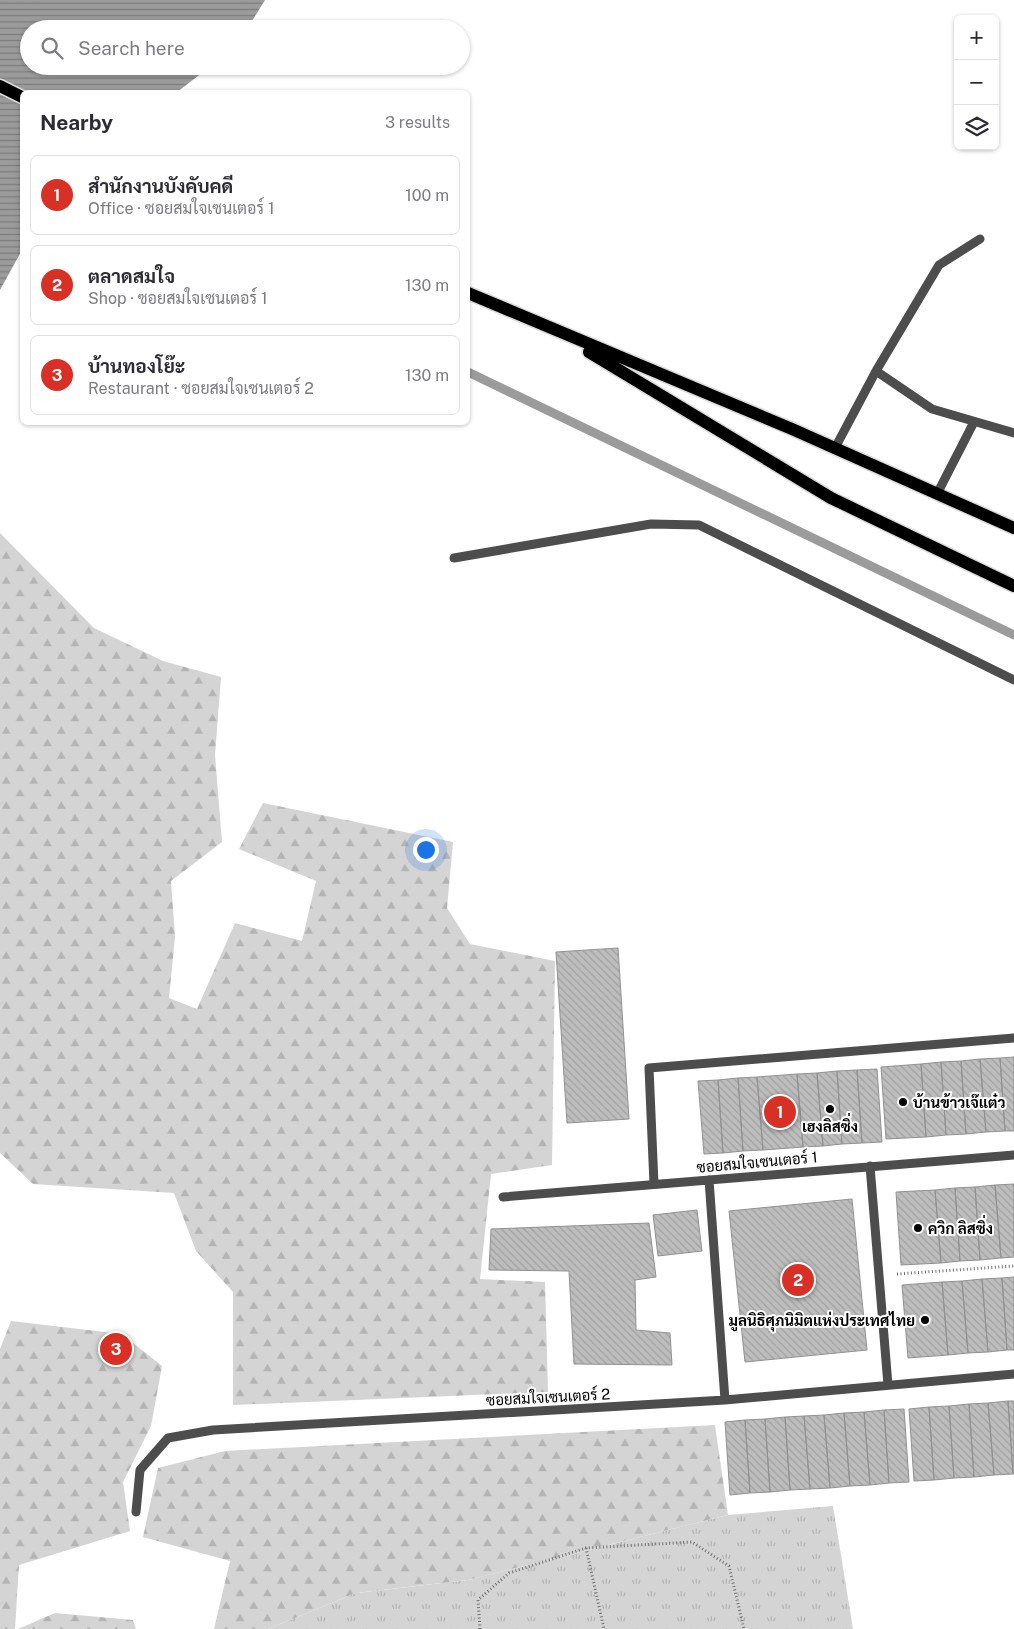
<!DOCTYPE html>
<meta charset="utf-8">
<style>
body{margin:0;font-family:"Public Sans",Sarabun,sans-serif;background:#f2f2f3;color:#2b2b33}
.controls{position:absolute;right:15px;top:15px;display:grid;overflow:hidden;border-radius:8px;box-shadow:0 1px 4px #0004}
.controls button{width:45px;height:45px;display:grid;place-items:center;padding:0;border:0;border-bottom:1px solid #e1e1e2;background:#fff;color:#2b2b33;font:25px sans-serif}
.you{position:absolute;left:425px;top:849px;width:18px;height:18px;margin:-12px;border:4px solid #fff;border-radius:50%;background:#1a73e8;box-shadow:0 0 0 8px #1a73e833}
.badge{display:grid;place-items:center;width:32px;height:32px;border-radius:50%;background:#d93025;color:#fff;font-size:16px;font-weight:700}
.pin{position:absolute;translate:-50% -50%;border:2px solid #fff;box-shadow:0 1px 5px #0006}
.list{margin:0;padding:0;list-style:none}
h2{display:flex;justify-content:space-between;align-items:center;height:65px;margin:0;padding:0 20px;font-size:21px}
h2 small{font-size:16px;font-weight:400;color:#7c7c81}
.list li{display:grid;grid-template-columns:32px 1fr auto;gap:15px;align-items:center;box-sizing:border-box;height:80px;margin:0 10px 10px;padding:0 10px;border:1px solid #e1e1e2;border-radius:8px}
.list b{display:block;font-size:19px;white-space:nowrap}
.list p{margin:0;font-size:16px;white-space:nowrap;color:#7c7c81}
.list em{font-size:16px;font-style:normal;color:#7c7c81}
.icon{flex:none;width:28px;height:28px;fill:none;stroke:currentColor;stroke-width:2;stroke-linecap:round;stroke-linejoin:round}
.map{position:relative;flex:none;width:1014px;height:1629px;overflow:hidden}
.search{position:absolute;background:#fff;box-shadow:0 1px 4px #0004;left:20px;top:20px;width:450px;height:55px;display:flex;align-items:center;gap:12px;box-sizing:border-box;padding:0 18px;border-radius:28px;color:#7c7c81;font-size:19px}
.panel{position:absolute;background:#fff;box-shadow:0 1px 4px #0004;left:20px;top:90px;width:450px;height:335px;border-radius:8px}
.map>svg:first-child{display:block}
.grass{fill:url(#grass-tufts)}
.forest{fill:url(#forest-firs)}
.water{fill:url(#water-rules)}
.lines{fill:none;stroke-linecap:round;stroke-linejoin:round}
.stream{stroke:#9b9b9b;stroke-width:9}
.building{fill:url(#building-back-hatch);stroke:#919191}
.major-casing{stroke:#dbdbdb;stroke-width:15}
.path{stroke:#6f6f6f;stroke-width:3;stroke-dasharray:1 2.5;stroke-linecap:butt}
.minor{stroke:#4d4d4d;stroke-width:9}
.major{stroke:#000;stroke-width:12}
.poi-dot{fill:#000;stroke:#fff;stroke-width:2}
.labels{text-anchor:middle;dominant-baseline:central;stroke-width:4;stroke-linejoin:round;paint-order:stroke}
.poi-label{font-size:15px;font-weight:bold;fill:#000;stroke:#fff;text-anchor:start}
.street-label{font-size:15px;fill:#000;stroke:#fff}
</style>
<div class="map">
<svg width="1014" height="1629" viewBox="0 0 1014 1629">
<defs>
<pattern id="grass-tufts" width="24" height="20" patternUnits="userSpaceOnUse" patternTransform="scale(1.25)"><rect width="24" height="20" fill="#d4d4d4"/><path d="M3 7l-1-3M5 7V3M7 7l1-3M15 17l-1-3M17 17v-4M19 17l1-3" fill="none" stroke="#b4b4b4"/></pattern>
<pattern id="forest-firs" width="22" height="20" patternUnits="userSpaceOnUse" patternTransform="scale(1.25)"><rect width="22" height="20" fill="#d4d4d4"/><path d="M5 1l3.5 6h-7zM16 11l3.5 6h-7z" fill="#b4b4b4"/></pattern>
<pattern id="water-rules" width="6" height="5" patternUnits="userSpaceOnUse" patternTransform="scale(1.25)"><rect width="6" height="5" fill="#9b9b9b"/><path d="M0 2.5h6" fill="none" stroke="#7c7c7c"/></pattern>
<pattern id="building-back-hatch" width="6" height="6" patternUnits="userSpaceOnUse" patternTransform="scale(1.25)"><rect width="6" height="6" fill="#bdbdbd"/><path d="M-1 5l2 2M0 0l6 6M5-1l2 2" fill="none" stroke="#a1a1a1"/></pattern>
</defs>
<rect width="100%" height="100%" fill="#fff"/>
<path class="grass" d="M 833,1506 L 853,1629 L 268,1629 L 356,1593 L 468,1580 L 728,1515 Z"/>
<path class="forest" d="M 0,533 L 94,628 L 163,661 L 221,677 L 215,755 L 222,842 L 171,881 L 175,937 L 169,998 L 197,1009 L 235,923 L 302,941 L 316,881 L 239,849 L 263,803 L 453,842 L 447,908 L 470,944 L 555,961 L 552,1165 L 491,1174 L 480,1279 L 545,1282 L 548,1392 L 233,1405 L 233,1292 L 196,1251 L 174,1193 L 33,1184 L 0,1153 Z
M 11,1321 L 122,1334 L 162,1366 L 151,1426 L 123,1482 L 130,1531 L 19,1565 L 15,1629 L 0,1629 L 0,1349 Z
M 715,1425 L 728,1515 L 468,1580 L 356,1593 L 268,1629 L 214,1629 L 230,1561 L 143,1537 L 158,1468 L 225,1451 Z
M 55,1613 L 133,1620 L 136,1629 L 18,1629 Z"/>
<path class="water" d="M 0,0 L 265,0 L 247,29 L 29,29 L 29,66 L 211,66 L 177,92 L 22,92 L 22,250 L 0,290 Z"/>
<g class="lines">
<path class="stream" d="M 468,372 L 1014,635"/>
</g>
<path class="building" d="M 618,948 L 629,1119 L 567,1123 L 556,952 Z
M 1014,1057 L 1014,1131 L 1005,1131 L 1000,1058 Z
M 1000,1058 L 1005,1131 L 986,1132 L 980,1059 Z
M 980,1059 L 986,1132 L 966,1134 L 961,1061 Z
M 961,1061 L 966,1134 L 946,1135 L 941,1062 Z
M 941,1062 L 946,1135 L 926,1137 L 921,1064 Z
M 921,1064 L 926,1137 L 886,1139 L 881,1067 Z
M 877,1069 L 882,1142 L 862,1143 L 857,1070 Z
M 857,1070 L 862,1143 L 842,1144 L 837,1071 Z
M 837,1071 L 842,1144 L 823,1146 L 817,1073 Z
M 817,1073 L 823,1146 L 803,1147 L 797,1074 Z
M 797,1074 L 803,1147 L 763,1150 L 757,1077 Z
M 757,1077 L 763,1150 L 743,1151 L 738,1078 Z
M 738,1078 L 743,1151 L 723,1153 L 718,1080 Z
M 718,1080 L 723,1153 L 704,1154 L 698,1081 Z
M 1014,1184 L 1014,1257 L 1001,1258 L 995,1185 Z
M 995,1185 L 1001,1258 L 980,1260 L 975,1187 Z
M 975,1187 L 980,1260 L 960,1261 L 955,1188 Z
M 955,1188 L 960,1261 L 941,1263 L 935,1190 Z
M 935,1190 L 941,1263 L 901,1265 L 896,1192 Z
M 852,1199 L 867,1350 L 745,1362 L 729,1211 Z
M 697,1210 L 702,1251 L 658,1256 L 653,1215 Z
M 649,1223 L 656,1277 L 635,1280 L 636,1330 L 670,1333 L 672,1365 L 574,1364 L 569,1271 L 489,1270 L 491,1229 Z
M 1014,1277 L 1014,1350 L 1007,1350 L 1002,1278 Z
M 1002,1278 L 1007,1350 L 988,1352 L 982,1279 Z
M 982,1279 L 988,1352 L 968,1353 L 962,1281 Z
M 962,1281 L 968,1353 L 948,1355 L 942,1282 Z
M 942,1282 L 948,1355 L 908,1358 L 902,1285 Z
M 1008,1401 L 1013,1474 L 994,1475 L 988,1403 Z
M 1008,1401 L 1014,1401 L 1014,1474 L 1013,1474 Z
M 988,1403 L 994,1475 L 974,1477 L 969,1404 Z
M 969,1404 L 974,1477 L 954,1478 L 949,1406 Z
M 949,1406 L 954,1478 L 934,1480 L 929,1407 Z
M 929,1407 L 934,1480 L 914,1481 L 909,1409 Z
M 904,1409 L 909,1482 L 889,1483 L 884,1410 Z
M 884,1410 L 889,1483 L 870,1485 L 864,1412 Z
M 864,1412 L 870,1485 L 850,1486 L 844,1413 Z
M 844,1413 L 850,1486 L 830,1488 L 824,1415 Z
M 824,1415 L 830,1488 L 810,1489 L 804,1416 Z
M 804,1416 L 810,1489 L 790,1490 L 785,1417 Z
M 785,1417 L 790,1490 L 770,1492 L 765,1419 Z
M 765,1419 L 770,1492 L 750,1493 L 745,1420 Z
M 745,1420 L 750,1493 L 730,1495 L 725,1422 Z"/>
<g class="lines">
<g class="major-casing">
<path id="major" d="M 0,86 L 22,97
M 468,293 L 792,429 L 1014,528
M 589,352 L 831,498 L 1014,586"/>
</g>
<path class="path" d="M 897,1274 L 1014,1266
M 586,1548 L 604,1629
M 480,1629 L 478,1600 L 509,1573 L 586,1548 L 692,1542 L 729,1566 L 744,1629"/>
<path class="minor" d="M 876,371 L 939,265 L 980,239
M 835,448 L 876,371 L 932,409 L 1014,433
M 937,494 L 974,422
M 454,558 L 651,524 L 699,525 L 1014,680
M 870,1166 L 888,1385
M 709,1180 L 725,1400
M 654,1184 L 649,1068 L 1014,1038
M 503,1197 L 1014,1155
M 136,1512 L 140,1470 L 168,1438 L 213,1430 L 725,1400 L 1014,1374"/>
<use href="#major" class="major"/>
</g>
<g class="poi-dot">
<circle cx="903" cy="1102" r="5"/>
<circle cx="830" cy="1109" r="5"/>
<circle cx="918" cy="1228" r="5"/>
<circle cx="925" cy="1320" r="5"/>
</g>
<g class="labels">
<g class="poi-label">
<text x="913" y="1102">บ้านข้าวเจ๊แต๋ว</text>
<text x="830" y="1126" text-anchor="middle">เฮงลิสซิ่ง</text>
<text x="928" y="1228">ควิก ลิสซิ่ง</text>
<text x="915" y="1320" text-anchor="end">มูลนิธิศุภนิมิตแห่งประเทศไทย</text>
</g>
<g class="street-label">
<text transform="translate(757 1162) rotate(-5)">ซอยสมใจเซนเตอร์ 1</text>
<text transform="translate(548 1397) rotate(-3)">ซอยสมใจเซนเตอร์ 2</text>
</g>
</g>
</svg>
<div class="controls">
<button>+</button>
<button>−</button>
<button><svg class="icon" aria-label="layers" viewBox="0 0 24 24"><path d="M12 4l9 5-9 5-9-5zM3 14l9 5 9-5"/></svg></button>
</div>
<div class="you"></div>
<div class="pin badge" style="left:780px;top:1112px">1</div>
<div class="pin badge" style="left:798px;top:1280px">2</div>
<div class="pin badge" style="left:116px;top:1349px">3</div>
<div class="search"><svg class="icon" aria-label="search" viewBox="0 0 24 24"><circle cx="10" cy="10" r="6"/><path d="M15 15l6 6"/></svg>Search here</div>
<section class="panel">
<h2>Nearby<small>3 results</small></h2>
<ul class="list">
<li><span class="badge">1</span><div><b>สำนักงานบังคับคดี</b><p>Office · ซอยสมใจเซนเตอร์ 1</p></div><em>100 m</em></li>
<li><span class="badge">2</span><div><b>ตลาดสมใจ</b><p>Shop · ซอยสมใจเซนเตอร์ 1</p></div><em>130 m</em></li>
<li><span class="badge">3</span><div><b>บ้านทองโย๊ะ</b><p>Restaurant · ซอยสมใจเซนเตอร์ 2</p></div><em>130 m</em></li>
</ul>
</section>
</div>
